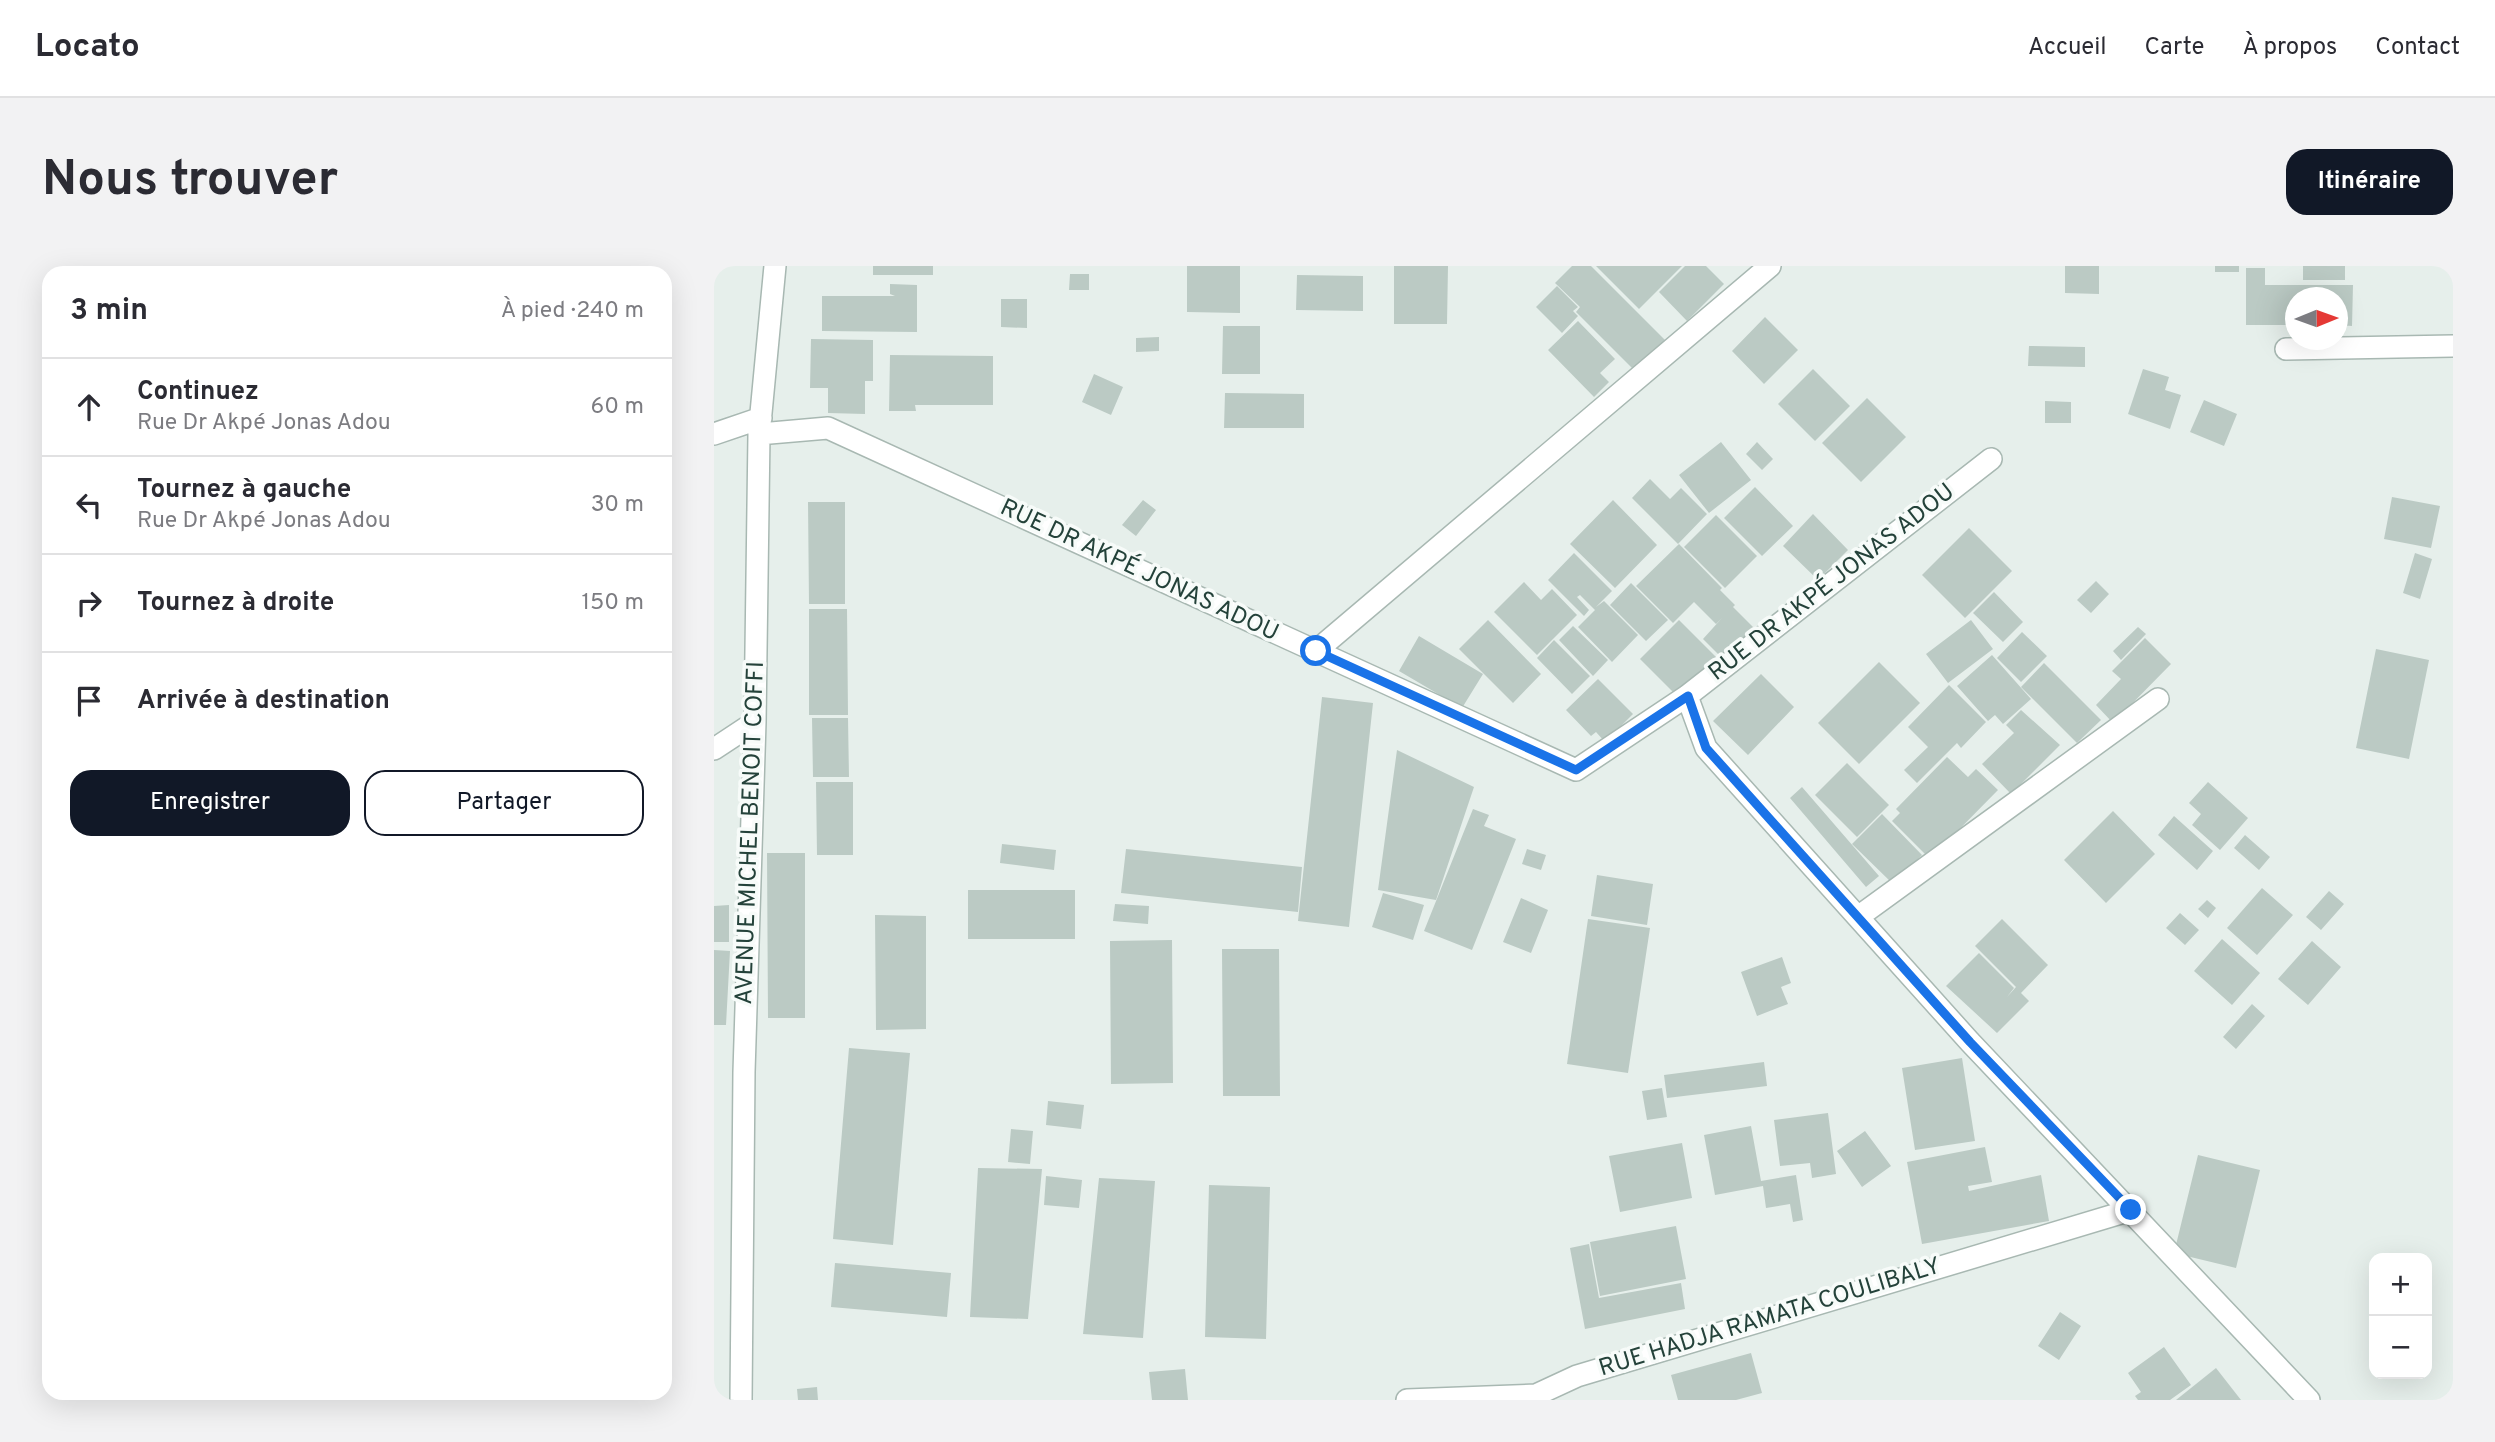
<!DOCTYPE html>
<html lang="fr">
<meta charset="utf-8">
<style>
body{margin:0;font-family:Overpass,sans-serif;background:#f2f2f3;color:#2b2b33}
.controls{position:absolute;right:21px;bottom:21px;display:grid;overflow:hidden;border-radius:14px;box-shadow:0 7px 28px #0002}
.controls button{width:63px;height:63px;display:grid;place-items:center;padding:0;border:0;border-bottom:2px solid #e1e1e2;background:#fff;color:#2b2b33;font:35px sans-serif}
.compass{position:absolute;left:1571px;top:21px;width:63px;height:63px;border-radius:50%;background:#fff;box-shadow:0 7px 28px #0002;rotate:89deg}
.stop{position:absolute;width:21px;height:21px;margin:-16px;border:5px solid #1a73e8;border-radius:50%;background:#fff}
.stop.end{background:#1a73e8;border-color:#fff;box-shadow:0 2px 7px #0008}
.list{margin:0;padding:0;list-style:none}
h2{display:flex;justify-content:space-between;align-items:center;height:91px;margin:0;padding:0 28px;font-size:30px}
h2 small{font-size:23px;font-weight:400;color:#7c7c81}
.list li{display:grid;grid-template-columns:46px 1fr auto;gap:21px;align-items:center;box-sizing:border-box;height:98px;padding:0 28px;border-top:2px solid #e1e1e2}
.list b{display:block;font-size:26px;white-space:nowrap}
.list p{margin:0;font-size:23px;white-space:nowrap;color:#7c7c81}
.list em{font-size:23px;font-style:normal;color:#7c7c81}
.actions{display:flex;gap:14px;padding:21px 28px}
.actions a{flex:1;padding:16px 0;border:2px solid #111827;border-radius:21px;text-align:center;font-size:24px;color:#111827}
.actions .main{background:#111827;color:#fff}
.icon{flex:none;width:38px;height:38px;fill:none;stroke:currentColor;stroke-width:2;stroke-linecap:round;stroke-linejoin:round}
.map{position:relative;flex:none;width:1739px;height:1134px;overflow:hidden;border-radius:21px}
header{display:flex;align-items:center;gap:42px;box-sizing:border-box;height:98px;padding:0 35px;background:#fff;border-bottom:2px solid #e1e1e2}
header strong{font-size:33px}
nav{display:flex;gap:38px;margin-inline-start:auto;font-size:24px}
.intro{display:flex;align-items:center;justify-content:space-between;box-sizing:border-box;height:168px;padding:0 42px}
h1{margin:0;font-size:49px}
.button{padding:18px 32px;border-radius:21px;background:#111827;color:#fff;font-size:24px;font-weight:700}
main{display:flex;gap:42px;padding:0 42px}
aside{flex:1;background:#fff;border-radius:21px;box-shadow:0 7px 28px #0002}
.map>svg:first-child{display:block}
.building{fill:#bbcac4}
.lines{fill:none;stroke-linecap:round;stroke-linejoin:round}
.minor-casing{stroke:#a8b8b2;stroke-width:24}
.minor{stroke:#fff;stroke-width:21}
.route{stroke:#1a73e8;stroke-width:9}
.labels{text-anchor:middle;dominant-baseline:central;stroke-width:7;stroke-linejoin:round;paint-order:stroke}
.street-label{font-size:24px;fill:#24423a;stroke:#f7fbf9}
</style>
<header>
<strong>Locato</strong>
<nav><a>Accueil</a><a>Carte</a><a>À propos</a><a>Contact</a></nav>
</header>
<div class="intro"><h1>Nous trouver</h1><a class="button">Itinéraire</a></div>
<main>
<aside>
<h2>3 min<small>À pied · 240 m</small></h2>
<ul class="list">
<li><svg class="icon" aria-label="ahead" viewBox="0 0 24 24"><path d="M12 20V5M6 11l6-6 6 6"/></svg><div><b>Continuez</b><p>Rue Dr Akpé Jonas Adou</p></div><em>60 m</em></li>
<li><svg class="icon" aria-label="left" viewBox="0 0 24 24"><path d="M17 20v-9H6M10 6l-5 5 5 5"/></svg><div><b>Tournez à gauche</b><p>Rue Dr Akpé Jonas Adou</p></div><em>30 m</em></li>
<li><svg class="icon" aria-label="right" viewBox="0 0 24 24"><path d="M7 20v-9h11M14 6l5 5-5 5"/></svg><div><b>Tournez à droite</b></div><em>150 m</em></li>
<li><svg class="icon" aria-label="arrive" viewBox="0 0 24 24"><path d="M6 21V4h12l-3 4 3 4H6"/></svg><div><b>Arrivée à destination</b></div></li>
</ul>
<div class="actions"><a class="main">Enregistrer</a><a>Partager</a></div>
</aside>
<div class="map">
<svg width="1739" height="1134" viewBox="0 0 1739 1134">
<rect width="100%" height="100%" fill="#e6efeb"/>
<path class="building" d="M 159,0 L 219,0 L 219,9 L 159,9 Z
M 473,0 L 526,0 L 526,47 L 473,46 Z
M 680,0 L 734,0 L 733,58 L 680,58 Z
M 858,0 L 877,0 L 953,76 L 923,107 L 862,46 L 866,41 L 841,17 Z
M 882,0 L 968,0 L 925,43 Z
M 971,0 L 992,0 L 1010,18 L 973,55 L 945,26 Z
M 1351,0 L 1385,0 L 1385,28 L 1351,27 Z
M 1501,0 L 1525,0 L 1525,6 L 1501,6 Z
M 1589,0 L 1631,0 L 1631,14 L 1589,14 Z
M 1532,2 L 1551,2 L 1551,19 L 1639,19 L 1638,60 L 1624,59 L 1624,32 L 1582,32 L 1582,59 L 1532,59 Z
M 356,8 L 375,8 L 375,24 L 355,24 Z
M 583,9 L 649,10 L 649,45 L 582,44 Z
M 176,18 L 203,19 L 203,66 L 108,65 L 108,30 L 181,30 L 176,28 Z
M 843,20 L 864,41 L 859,45 L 864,50 L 848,67 L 822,41 Z
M 287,33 L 313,33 L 313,62 L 287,61 Z
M 1051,51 L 1084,84 L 1050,118 L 1018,85 Z
M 864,55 L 901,93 L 886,107 L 895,116 L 880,131 L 834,84 Z
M 509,60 L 546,60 L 546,108 L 508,108 Z
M 445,71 L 445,85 L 422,86 L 422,72 Z
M 97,73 L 159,74 L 159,115 L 151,115 L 151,148 L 114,147 L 114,122 L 96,122 Z
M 1315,80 L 1371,81 L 1371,101 L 1314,100 Z
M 176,89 L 279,90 L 279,139 L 201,139 L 202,145 L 175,145 Z
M 1099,103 L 1136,140 L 1101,175 L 1064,138 Z
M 1429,103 L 1455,111 L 1451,124 L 1467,129 L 1456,163 L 1414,148 Z
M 380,108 L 409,121 L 397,149 L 368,136 Z
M 511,127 L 590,128 L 590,162 L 510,162 Z
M 1153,132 L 1192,171 L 1147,216 L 1108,177 Z
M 1490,134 L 1523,148 L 1510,180 L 1476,166 Z
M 1331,135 L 1357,136 L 1357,157 L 1331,157 Z
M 1007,176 L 1037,214 L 995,247 L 965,209 Z
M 1043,176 L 1059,193 L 1048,204 L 1032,188 Z
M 936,213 L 956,233 L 967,222 L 993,248 L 964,278 L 918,232 Z
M 1041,221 L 1079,260 L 1048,290 L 1010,252 Z
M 1678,231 L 1726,240 L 1717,282 L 1670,273 Z
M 429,234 L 442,244 L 422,270 L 408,259 Z
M 899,234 L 943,279 L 901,322 L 856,278 Z
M 94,236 L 131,236 L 131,338 L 95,338 Z
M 1099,248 L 1134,284 L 1104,314 L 1069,280 Z
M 1002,249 L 1043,290 L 1011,322 L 970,281 Z
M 1255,262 L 1298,305 L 1251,352 L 1208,309 Z
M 965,278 L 1008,322 L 1006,324 L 1021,339 L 1019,341 L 1040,362 L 1009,393 L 989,373 L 1008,352 L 1002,358 L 980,336 L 959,357 L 922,320 Z
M 860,287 L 898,325 L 882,341 L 890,335 L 924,369 L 898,396 L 864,361 L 881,344 L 866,329 L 863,331 L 875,344 L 870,350 L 834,314 Z
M 1701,287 L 1718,293 L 1706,333 L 1689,327 Z
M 1382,315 L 1395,328 L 1377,347 L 1363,334 Z
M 810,316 L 827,334 L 838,323 L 863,349 L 823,389 L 780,346 Z
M 917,317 L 954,354 L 932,375 L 896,339 Z
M 1280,326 L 1309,356 L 1289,376 L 1259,347 Z
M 95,343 L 133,343 L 134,449 L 95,449 Z
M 774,354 L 827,408 L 799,437 L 745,383 Z
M 965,354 L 1002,391 L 963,430 L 926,393 Z
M 1257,354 L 1279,383 L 1234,417 L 1212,388 Z
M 859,360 L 894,394 L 879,410 L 845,374 Z
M 1424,361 L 1432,368 L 1407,394 L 1399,385 Z
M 1308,366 L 1333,390 L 1307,416 L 1283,392 Z
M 705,370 L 769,408 L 748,442 L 685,405 Z
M 1431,372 L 1457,398 L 1399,457 L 1382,439 L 1407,413 L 1398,405 Z
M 840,374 L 876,410 L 858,428 L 823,392 Z
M 1662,383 L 1715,394 L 1695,493 L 1642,482 Z
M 1278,389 L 1317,433 L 1289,458 L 1281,449 L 1274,455 L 1243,420 Z
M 1165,396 L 1206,437 L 1145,498 L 1104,457 Z
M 1330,397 L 1387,454 L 1363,477 L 1307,421 Z
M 1047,408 L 1080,441 L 1034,489 L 999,455 Z
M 884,413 L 919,448 L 891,476 L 882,466 L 877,470 L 852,444 Z
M 1235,419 L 1272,456 L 1247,482 L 1243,477 L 1203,517 L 1190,504 L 1214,481 L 1194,461 Z
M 608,431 L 659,437 L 635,661 L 584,655 Z
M 1307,444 L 1346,479 L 1297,528 L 1268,498 L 1300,467 L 1292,459 Z
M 98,452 L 134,452 L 135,511 L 99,511 Z
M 683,484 L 760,521 L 722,634 L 664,624 Z
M 1233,491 L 1254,511 L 1262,503 L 1284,524 L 1216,593 L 1178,555 L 1186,547 L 1182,543 Z
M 1133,497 L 1175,539 L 1143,571 L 1101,529 Z
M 102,516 L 139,516 L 139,589 L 103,589 Z
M 1494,516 L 1534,552 L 1506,584 L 1478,559 L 1487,548 L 1475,537 Z
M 1088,521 L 1165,610 L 1152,621 L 1076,532 Z
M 759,543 L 775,549 L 770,560 L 802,573 L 758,684 L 710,665 Z
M 1399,545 L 1441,588 L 1392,637 L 1350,594 Z
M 1168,548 L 1208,589 L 1179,618 L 1138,578 Z
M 1460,550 L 1499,585 L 1483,604 L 1444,569 Z
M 1531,569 L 1556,591 L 1545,604 L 1520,582 Z
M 288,578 L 342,584 L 340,604 L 286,597 Z
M 412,583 L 588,601 L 584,646 L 407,627 Z
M 813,583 L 832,589 L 827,604 L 808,598 Z
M 53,587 L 91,587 L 91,752 L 54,752 Z
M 883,609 L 939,618 L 933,659 L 877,650 Z
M 1548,622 L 1579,649 L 1543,689 L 1513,662 Z
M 254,624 L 361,624 L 361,673 L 254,673 Z
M 1615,625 L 1630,638 L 1607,664 L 1592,651 Z
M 669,627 L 710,639 L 699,674 L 658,661 Z
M 807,632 L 834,644 L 817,687 L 789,676 Z
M 1493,634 L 1502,642 L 1494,652 L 1484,643 Z
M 401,638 L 435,640 L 434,658 L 399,655 Z
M 15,639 L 15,676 L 0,676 L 0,640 Z
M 1466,647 L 1485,664 L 1471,679 L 1452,662 Z
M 161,649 L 212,650 L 212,763 L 162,764 Z
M 874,653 L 936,662 L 914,807 L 853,798 Z
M 1288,653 L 1334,699 L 1307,727 L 1315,735 L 1283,767 L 1232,720 L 1265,687 L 1300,722 L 1293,731 L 1302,721 L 1261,680 Z
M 1508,673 L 1546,707 L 1518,739 L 1480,705 Z
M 458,674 L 459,817 L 397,818 L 396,675 Z
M 1598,675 L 1627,701 L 1594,739 L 1564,713 Z
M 508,683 L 565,683 L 566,830 L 509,830 Z
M 0,684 L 16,685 L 12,759 L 0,759 Z
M 1068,691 L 1077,717 L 1067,721 L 1074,738 L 1043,750 L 1027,706 Z
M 1538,738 L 1551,750 L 1522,783 L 1509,771 Z
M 135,782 L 196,787 L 179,979 L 119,973 Z
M 1248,792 L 1261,875 L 1201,884 L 1188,802 Z
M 1050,796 L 1053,820 L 953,832 L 950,809 Z
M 948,822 L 953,851 L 933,854 L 928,825 Z
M 334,835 L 370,839 L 367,863 L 332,859 Z
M 1114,847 L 1122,908 L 1098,912 L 1096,897 L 1066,900 L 1060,854 Z
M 1037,860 L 1047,915 L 1082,909 L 1089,954 L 1079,956 L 1076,938 L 1052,942 L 1049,920 L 1001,929 L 990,869 Z
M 297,863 L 319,865 L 316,898 L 294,896 Z
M 1151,865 L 1177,900 L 1148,921 L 1123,885 Z
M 968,877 L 978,932 L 906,946 L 895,890 Z
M 1271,881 L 1278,916 L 1254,920 L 1255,925 L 1327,909 L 1335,955 L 1208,978 L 1193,896 Z
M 1484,889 L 1546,904 L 1522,1002 L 1460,987 Z
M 264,902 L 328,903 L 314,1053 L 256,1051 Z
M 332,910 L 368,914 L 365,942 L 330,939 Z
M 385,912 L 441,915 L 429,1072 L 369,1068 Z
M 495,919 L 556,921 L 552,1073 L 491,1071 Z
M 962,960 L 972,1013 L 886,1030 L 876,976 Z
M 875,978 L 885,1032 L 967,1017 L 971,1043 L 871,1063 L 856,982 Z
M 121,997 L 237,1007 L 233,1051 L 117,1041 Z
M 1346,1046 L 1367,1060 L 1345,1094 L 1324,1080 Z
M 1450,1081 L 1477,1119 L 1456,1134 L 1424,1134 L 1421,1130 L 1427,1126 L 1414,1107 Z
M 1037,1087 L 1048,1127 L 1022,1134 L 964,1134 L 957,1109 Z
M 1502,1102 L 1527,1134 L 1462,1134 Z
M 471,1103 L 474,1134 L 438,1134 L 435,1106 Z
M 103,1121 L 104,1134 L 84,1134 L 83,1123 Z"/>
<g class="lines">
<g class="minor-casing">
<path id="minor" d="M 1572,83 L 1739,80
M 0,168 L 47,152
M 45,168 L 114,162 L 862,504 L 973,430 L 1277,193
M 602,385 L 1056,0
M 973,430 L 992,482 L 1256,776 L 1595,1134
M 0,483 L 41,456
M 1144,651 L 1444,433
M 27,1134 L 30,806 L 41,456 L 45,168 L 61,0
M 693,1134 L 822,1129 L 863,1110 L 1417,944"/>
</g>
<use href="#minor" class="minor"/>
</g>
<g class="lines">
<path class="route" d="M 602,385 L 862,504 L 974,430 L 992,482 L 1256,776 L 1417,944"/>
</g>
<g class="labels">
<g class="street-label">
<text transform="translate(425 305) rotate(25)">RUE DR AKPÉ JONAS ADOU</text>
<text transform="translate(1118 317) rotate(-38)">RUE DR AKPÉ JONAS ADOU</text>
<text transform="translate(37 567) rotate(-88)">AVENUE MICHEL BENOIT COFFI</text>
<text transform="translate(1056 1052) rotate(-17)">RUE HADJA RAMATA COULIBALY</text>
</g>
</g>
</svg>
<div class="controls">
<button>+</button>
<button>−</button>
</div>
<svg class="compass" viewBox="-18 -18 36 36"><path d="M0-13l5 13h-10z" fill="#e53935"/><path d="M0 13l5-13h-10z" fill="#7c7c81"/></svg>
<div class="stop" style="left:602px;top:385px"></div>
<div class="stop end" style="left:1417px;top:944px"></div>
</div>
</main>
